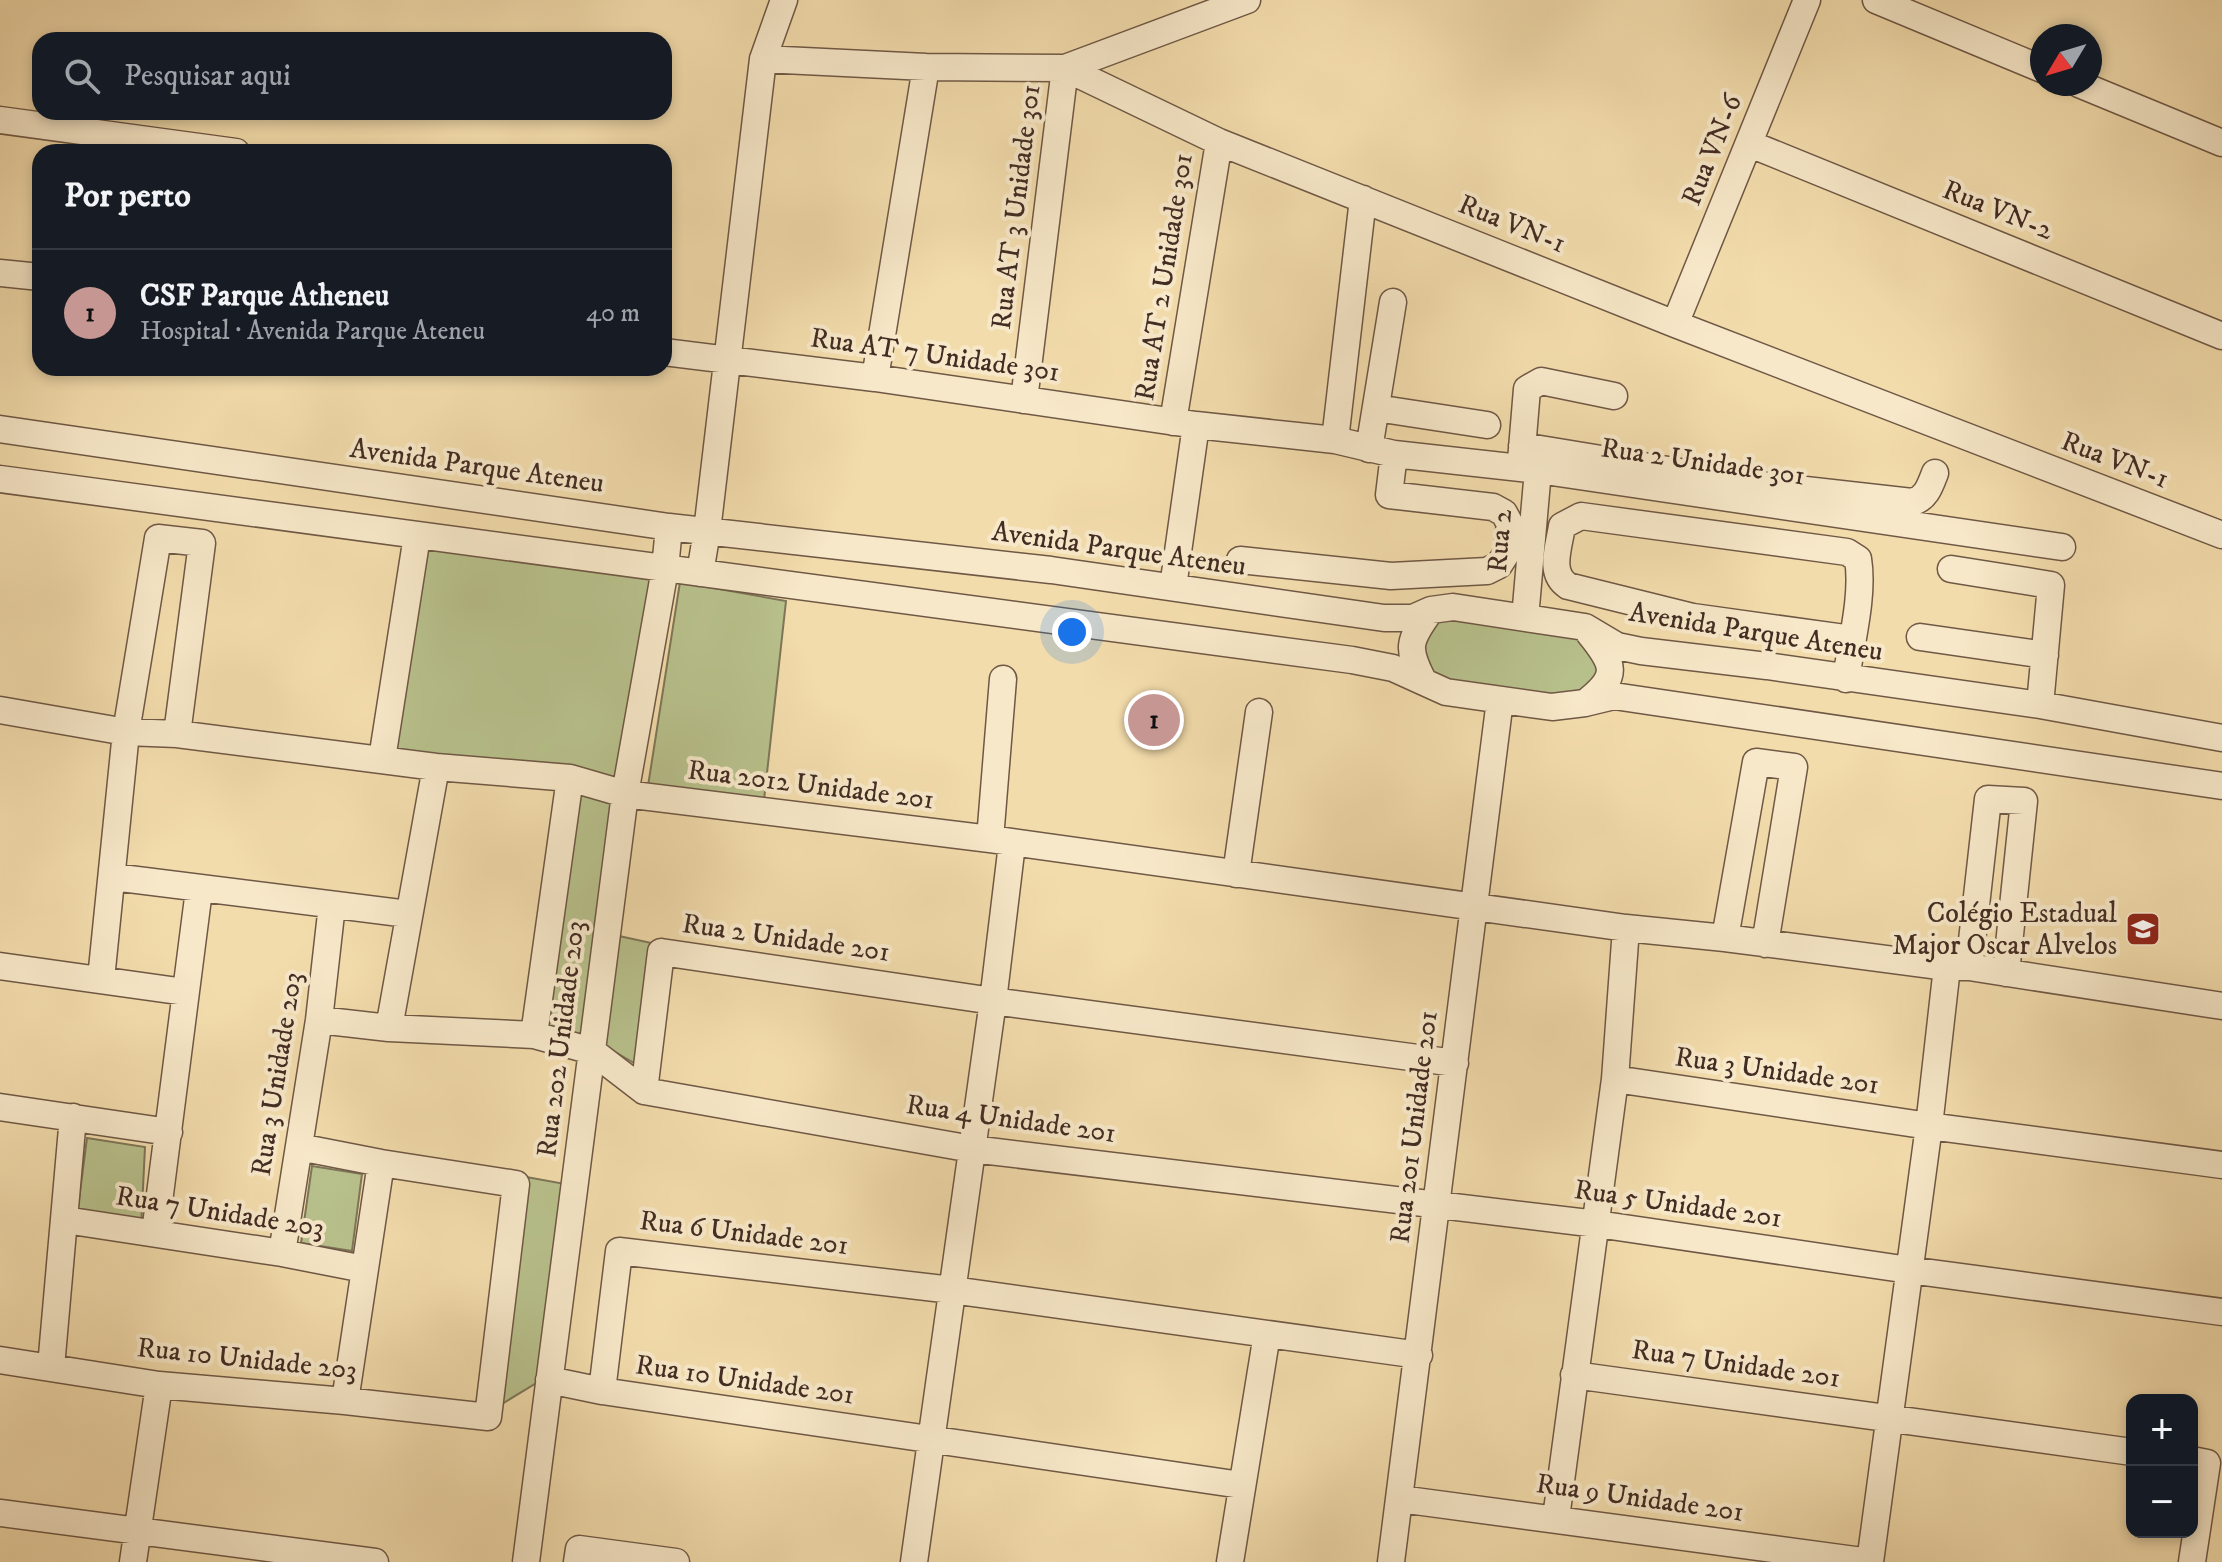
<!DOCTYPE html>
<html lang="pt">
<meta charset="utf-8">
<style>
body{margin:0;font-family:"IM FELL DW Pica",serif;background:#20242c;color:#f1f3f6}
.controls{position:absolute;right:24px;bottom:24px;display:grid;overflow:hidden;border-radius:16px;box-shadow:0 4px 12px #0003}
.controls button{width:72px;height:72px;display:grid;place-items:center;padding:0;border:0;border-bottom:2px solid #363941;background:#171b24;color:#f1f3f6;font:40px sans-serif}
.compass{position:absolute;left:2030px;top:24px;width:72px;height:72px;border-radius:50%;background:#171b24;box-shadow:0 4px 12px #0003;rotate:232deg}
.you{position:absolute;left:1072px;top:632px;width:28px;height:28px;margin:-20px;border:6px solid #fff;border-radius:50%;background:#1a73e8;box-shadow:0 0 0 12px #1a73e833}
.badge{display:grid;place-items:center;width:52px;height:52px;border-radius:50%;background:#c59692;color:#111;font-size:26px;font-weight:700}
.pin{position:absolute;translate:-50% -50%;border:4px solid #fff;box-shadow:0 2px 8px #0006}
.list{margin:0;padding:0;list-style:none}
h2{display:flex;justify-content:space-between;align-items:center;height:104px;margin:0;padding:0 32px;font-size:34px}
h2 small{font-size:26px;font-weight:400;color:#9ea1a6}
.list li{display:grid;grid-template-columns:52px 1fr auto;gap:24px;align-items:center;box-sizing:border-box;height:128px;padding:0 32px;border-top:2px solid #363941}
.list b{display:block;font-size:30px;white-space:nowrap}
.list p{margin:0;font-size:26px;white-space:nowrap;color:#9ea1a6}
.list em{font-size:26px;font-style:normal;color:#9ea1a6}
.icon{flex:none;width:44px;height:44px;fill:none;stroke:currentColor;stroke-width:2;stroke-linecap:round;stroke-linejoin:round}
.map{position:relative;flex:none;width:2222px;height:1562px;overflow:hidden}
.search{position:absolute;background:#171b24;box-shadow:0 4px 12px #0003;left:32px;top:32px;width:640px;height:88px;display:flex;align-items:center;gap:20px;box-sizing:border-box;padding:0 28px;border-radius:24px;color:#9ea1a6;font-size:30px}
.panel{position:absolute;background:#171b24;box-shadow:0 4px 12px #0003;left:32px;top:144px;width:640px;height:232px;border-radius:24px}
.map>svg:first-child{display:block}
.green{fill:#b8c18c;stroke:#7e7658;stroke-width:2}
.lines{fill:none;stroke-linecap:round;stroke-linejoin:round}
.minor-casing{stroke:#6f5845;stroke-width:29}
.minor{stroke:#f7e8c9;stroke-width:26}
.labels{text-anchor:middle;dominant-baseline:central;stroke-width:8;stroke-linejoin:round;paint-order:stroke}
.street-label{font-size:28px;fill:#432c23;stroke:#f7e8c9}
.poi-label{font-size:28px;fill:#432c23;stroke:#f7e8c9;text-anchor:end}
</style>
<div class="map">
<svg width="2222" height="1562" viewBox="0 0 2222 1562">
<rect width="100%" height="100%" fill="#f3dcac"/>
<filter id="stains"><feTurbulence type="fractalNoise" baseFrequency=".0025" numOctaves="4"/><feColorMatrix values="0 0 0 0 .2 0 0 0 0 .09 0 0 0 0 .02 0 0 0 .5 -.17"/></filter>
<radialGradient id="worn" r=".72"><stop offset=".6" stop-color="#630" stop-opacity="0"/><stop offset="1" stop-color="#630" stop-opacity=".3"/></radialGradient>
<path class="green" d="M 425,544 L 654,578 L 623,784 L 393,753 Z
M 680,582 L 786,601 L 764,800 L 648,786 Z
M 1444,617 L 1582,633 L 1604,667 L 1581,699 L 1438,679 C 1417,654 1418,636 1444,617 Z
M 574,791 L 614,800 L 588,1041 L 544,1029 Z
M 619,936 L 656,944 L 641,1067 L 603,1045 Z
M 87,1138 L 145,1147 L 141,1228 L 77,1215 Z
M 312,1166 L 362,1174 L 352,1251 L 301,1243 Z
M 521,1176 L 565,1184 L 548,1376 L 492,1410 Z"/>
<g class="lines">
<g class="minor-casing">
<path id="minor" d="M 1876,0 L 2042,69
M 763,59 L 926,67 L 1065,68 L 1219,142 L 1675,324 L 2222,535
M 1065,68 L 1247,0
M 2079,84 L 2222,143
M 0,120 L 236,152
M 1750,144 L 2222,336
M 0,273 L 40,277
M 1675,324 L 1807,0
M 664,352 L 875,378 L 1196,425 L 1335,440 L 1394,454 L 1538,470 L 2062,547
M 875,378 L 926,67
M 1024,400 L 1065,68
M 1376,408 L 1487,425
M 1173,422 L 1219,142
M 0,429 L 669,527 L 1051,570 L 1384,618 L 1413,618 L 1431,610 L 1453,607 L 1585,627 L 1617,646 L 1641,651 L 1767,666 L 2040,705 L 2222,738
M 1335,440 L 1363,199
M 1522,446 L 1753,484 L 1912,502 C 1926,499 1930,486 1935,473
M 1369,449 L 1393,302
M 1521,461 L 1527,389 L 1541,381 L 1614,396
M 0,479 L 1352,660 L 1393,668 L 1446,692 L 1552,707 L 1585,703 L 1614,696 L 2222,786
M 1240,560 L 1391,576 L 1487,571 L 1499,565 L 1506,554 L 1510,524 L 1504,513 L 1493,507 L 1389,495 L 1394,454
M 1951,569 L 2051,585 L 2040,705
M 700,573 L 707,531 L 763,59 L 784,0
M 1173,587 L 1196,425
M 1525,618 L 1538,470
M 1920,637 L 2045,655
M 1846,679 C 1851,643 1864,595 1858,559 L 1847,552 L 1581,516 L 1562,526 C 1559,547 1548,573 1568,586 L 1693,617 L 1852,639
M 1424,682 C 1406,648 1408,641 1431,610
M 1585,703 C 1620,676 1615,665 1589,633
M 0,710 L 126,732 L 177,734 L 436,767 L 570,778 L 625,794 L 990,839 L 1626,928 L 1725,938 L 1947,967 L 1969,967 L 2222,1006
M 382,759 L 417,536
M 990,839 L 1003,679
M 1236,874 L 1259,712
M 113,877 L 408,914
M 1725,938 L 1756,762 L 1794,767 L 1765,944
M 0,966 L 185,992
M 1969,967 L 1988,799 L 2024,801 L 2006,973
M 101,979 L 126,732 L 158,538 L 202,543 L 177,734
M 319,1020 L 389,1028 L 534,1035 L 592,1051 L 644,1091 L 972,1149 L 1597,1224 L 1909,1270 L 2222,1312
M 389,1028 L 436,767
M 534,1035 L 570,778
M 1615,1079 L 1929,1126 L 2222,1165
M 644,1091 L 661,952 L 993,1001 L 1455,1063
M 0,1107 L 169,1132
M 65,1220 L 282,1253 L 364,1269
M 155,1233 L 199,890
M 282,1253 L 319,1020 L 332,905
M 0,1360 L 159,1385 L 345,1401 L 488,1417 L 516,1184 L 381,1163 L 299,1147
M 51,1367 L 73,1117
M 1574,1375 L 2132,1452
M 549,1380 L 602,1391 L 1241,1485
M 602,1391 L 619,1251 L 952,1290 L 1419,1355
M 345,1401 L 381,1163
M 1400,1499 L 1870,1562
M 0,1513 L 375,1562
M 1556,1518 L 1615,1079 L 1626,928
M 133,1562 L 159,1385
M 526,1562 L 625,794 L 665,569 L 669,527
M 577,1562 L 579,1549 L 676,1562
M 914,1562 L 993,1001 L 1012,844
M 1230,1562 L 1267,1334
M 1391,1562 L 1500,700
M 1870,1562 L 1929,1126 L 1947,967
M 2192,1562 L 2207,1463 L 2192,1460"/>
</g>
<use href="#minor" class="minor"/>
</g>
<defs>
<g id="school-square" transform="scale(1.8)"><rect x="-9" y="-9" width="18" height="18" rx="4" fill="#8f2418" stroke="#f7e8c9"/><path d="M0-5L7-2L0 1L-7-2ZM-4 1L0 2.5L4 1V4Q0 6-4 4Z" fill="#fff"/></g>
</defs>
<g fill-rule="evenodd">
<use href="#school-square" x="2143" y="929"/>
</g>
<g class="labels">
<g class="street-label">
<text transform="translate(1712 150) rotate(-68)">Rua VN-6</text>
<text transform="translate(1016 207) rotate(-83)">Rua AT 3 Unidade 301</text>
<text transform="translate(1998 210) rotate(22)">Rua VN-2</text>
<text transform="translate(1512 224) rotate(22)">Rua VN-1</text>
<text transform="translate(1164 277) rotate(-81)">Rua AT 2 Unidade 301</text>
<text transform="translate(935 355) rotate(8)">Rua AT 7 Unidade 301</text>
<text transform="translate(2115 460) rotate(21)">Rua VN-1</text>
<text transform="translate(1703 462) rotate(8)">Rua 2 Unidade 301</text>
<text transform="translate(477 466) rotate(8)">Avenida Parque Ateneu</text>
<text transform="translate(1500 541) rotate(-85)">Rua 2</text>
<text transform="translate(1119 549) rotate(8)">Avenida Parque Ateneu</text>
<text transform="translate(1756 632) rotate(9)">Avenida Parque Ateneu</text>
<text transform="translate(811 785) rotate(7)">Rua 2012 Unidade 201</text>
<text transform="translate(786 938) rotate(8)">Rua 2 Unidade 201</text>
<text transform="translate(561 1039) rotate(-83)">Rua 202 Unidade 203</text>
<text transform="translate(1777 1071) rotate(8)">Rua 3 Unidade 201</text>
<text transform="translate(277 1074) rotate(-81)">Rua 3 Unidade 203</text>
<text transform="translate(1011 1119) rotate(8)">Rua 4 Unidade 201</text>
<text transform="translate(1414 1127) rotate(-83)">Rua 201 Unidade 201</text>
<text transform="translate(1678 1204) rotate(8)">Rua 5 Unidade 201</text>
<text transform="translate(220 1212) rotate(9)">Rua 7 Unidade 203</text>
<text transform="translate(744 1233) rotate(7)">Rua 6 Unidade 201</text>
<text transform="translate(247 1359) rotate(6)">Rua 10 Unidade 203</text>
<text transform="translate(1736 1364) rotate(8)">Rua 7 Unidade 201</text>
<text transform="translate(745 1380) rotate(8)">Rua 10 Unidade 201</text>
<text transform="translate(1640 1498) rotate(8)">Rua 9 Unidade 201</text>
</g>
<g class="poi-label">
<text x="2117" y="913">Colégio Estadual<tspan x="2117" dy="32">Major Oscar Alvelos</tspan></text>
</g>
</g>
<rect width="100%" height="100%" filter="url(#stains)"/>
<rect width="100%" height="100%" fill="url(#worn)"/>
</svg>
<div class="controls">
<button>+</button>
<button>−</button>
</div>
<svg class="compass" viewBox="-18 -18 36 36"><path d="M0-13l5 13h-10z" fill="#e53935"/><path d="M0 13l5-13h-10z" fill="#9ea1a6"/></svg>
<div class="you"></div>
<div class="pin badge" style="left:1154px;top:720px">1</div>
<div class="search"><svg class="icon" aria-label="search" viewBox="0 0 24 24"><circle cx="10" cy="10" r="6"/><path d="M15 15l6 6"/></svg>Pesquisar aqui</div>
<section class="panel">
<h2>Por perto<small></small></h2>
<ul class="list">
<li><span class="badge">1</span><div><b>CSF Parque Atheneu</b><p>Hospital · Avenida Parque Ateneu</p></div><em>40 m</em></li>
</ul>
</section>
</div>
